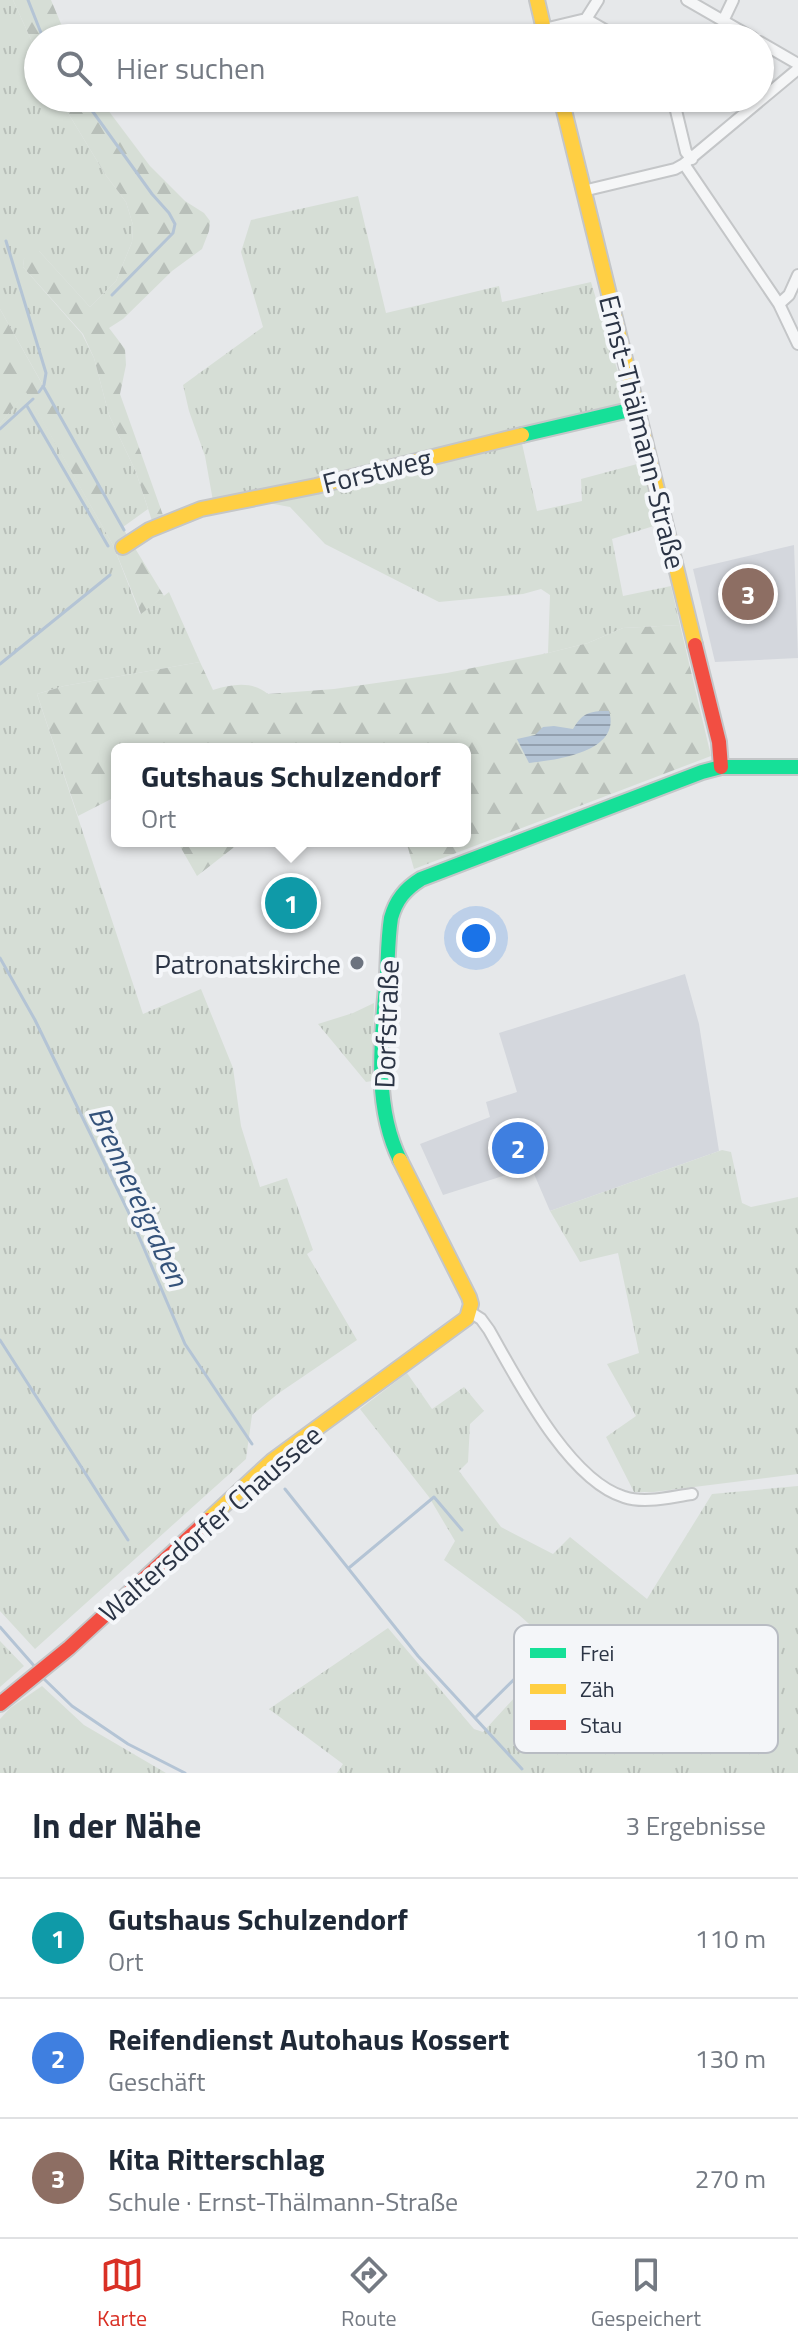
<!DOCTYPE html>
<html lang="de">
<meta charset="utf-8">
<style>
body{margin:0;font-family:"Titillium Web",sans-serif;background:#f6f6f7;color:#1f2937}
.you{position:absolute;left:476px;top:938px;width:28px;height:28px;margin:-20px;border:6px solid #fff;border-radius:50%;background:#1a73e8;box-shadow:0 0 0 12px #1a73e833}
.badge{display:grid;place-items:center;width:52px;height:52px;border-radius:50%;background:#d93025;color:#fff;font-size:26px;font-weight:700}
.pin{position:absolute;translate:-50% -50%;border:4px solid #fff;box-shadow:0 2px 8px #0006}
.popup{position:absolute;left:111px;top:743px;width:360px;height:104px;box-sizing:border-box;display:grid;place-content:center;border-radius:12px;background:#fff;filter:drop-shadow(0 2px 6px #0005);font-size:26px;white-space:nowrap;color:#747a83}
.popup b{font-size:30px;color:#1f2937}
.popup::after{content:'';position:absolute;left:50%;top:100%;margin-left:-16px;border:16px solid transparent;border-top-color:#fff}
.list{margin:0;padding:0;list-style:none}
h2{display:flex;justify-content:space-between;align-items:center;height:104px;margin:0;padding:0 32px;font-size:34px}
h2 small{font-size:26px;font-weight:400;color:#747a83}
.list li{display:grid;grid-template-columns:52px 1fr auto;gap:24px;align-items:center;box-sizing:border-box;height:120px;padding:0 32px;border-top:2px solid #e0e1e3}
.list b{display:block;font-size:30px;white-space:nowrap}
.list p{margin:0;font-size:26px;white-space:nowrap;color:#747a83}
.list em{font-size:26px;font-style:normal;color:#747a83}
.icon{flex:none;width:44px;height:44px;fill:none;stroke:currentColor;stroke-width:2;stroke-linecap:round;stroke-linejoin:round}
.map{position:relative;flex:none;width:798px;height:1773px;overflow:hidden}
.search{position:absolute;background:#fff;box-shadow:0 2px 6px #0004;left:24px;right:24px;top:24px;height:88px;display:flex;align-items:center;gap:20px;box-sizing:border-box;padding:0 28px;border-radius:44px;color:#747a83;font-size:30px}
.sheet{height:464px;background:#fff}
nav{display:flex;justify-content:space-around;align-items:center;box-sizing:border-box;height:112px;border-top:2px solid #e0e1e3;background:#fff;font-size:22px;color:#747a83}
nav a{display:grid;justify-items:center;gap:4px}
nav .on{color:#d93025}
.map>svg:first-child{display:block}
.built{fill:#d4d7dd}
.grass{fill:url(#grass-tufts)}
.forest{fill:url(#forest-firs)}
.water{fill:url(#water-rules)}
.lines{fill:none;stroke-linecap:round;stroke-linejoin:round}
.stream{stroke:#b4c4d5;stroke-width:3}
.street-casing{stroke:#c4c6c8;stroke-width:14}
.fast-casing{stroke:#c4c6c8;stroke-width:18}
.slow-casing{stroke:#c4c6c8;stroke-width:18}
.jam-casing{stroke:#c4c6c8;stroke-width:18}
.street{stroke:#f5f6f7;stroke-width:10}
.fast{stroke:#16e098;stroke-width:14}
.slow{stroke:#ffcf43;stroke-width:14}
.jam{stroke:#f24e42;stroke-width:14}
.poi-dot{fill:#6c737f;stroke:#f4f6f9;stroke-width:3}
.labels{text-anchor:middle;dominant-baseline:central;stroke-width:8;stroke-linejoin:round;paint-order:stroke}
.street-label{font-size:28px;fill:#2b3445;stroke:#f4f6f9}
.poi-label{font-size:28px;fill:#2b3445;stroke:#f4f6f9;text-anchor:end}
.water-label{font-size:30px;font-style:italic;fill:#34527a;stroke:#f4f6f9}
.key{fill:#f4f6f9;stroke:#b8bcc3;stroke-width:2}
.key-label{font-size:22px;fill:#2b3445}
</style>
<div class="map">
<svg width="798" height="1773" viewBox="0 0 798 1773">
<defs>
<pattern id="grass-tufts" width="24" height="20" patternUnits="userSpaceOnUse" patternTransform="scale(2)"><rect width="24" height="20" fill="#d6ded6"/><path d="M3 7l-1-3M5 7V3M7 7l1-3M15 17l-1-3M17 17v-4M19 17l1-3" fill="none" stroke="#b8bfb9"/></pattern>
<pattern id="forest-firs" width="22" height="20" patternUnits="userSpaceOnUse" patternTransform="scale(2)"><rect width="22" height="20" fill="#d6ded6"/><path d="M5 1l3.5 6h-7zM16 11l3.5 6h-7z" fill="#b8bfb9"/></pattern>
<pattern id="water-rules" width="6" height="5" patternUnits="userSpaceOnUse" patternTransform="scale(2)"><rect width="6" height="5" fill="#b4c4d5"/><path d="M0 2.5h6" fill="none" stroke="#93a0af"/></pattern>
</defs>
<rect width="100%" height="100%" fill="#e6e8ea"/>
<path class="built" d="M 794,545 L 798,658 L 715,662 L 693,569 Z
M 685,974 L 699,1024 L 719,1151 L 550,1211 L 531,1167 L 443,1195 L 420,1144 L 490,1117 L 486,1102 L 517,1092 L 499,1033 Z"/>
<path class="grass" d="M 0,0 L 13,0 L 38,55 L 38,98 L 59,98 L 105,174 L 126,202 L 133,225 L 132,242 L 116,281 L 90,307 L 39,251 L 24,259 L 23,267 L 82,334 L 94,358 L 109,415 L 136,472 L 148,509 L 123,527 L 0,309 Z
M 358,196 L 386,313 L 499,286 L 502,302 L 591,282 L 628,406 L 519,430 L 537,511 L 582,501 L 581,479 L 641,463 L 657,525 L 612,539 L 623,596 L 671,586 L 680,625 L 623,628 L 588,643 L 548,653 L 550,595 L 541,589 L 523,594 L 439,602 L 325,544 L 290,507 L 237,497 L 213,501 L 205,456 L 189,411 L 183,385 L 263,327 L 241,252 L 251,220 Z
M 26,391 L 113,545 L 140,614 L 169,592 L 200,662 L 64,686 L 37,694 L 143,1014 L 201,989 L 233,1068 L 241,1126 L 260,1187 L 287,1178 L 313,1250 L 307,1254 L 357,1340 L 279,1393 L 252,1415 L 246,1459 L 35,1649 L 0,1611 L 0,424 Z
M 374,1003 L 372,1081 L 366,1082 L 318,1024 L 353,1013 Z
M 722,1150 L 731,1152 L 742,1203 L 751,1207 L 798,1197 L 798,1474 L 654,1492 L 634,1492 L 606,1437 L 636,1416 L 607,1364 L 639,1353 L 618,1253 L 580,1262 L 550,1211 Z
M 407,1373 L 432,1409 L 464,1387 L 484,1411 L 470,1424 L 468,1462 L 459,1471 L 501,1527 L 553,1554 L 570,1537 L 647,1599 L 712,1494 L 798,1486 L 798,1773 L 337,1773 L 343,1764 L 269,1709 L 388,1628 L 474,1729 L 483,1732 L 558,1650 L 518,1614 L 444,1560 L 455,1541 L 429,1497 L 360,1409 Z
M 0,1641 L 24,1666 L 0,1687 Z
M 42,1686 L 84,1725 L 166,1773 L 0,1773 L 0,1719 L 10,1708 Z"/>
<path class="forest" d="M 13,0 L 51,0 L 67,38 L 38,38 L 38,55 Z
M 59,98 L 99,98 L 150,166 L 185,201 L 204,213 L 210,221 L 209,231 L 202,249 L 172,271 L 123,319 L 109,328 L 125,349 L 126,365 L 120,394 L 164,518 L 153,524 L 136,472 L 109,415 L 94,358 L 83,334 L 23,267 L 24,259 L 29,251 L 39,251 L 90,307 L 116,281 L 132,242 L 133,225 L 126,202 L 105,174 Z
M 0,309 L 127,535 L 164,596 L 141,614 L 113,545 L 26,392 L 0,424 Z
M 680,625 L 711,756 L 414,869 L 406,841 L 465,841 L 465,749 L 117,749 L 117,796 L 78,816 L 37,694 L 64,686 L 200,662 L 213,690 C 233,684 252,681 268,694 L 334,689 L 447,673 L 548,653 L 588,643 L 623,628 Z
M 177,841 L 242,841 L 197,876 Z"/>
<path class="water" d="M 601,711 L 609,711 C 622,752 556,760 529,763 L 517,739 L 535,735 L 543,727 L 554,726 L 573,729 C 581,716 586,712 601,711 Z"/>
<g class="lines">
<path class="stream" d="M 28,0 L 43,38
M 83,98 L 152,194 L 169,213 L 175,224 L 173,233 L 112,295
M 6,241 L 46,373 L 44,385 L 39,392
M 43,386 L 124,530
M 27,406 L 108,546
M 0,429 L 33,399
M 0,664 L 110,575
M 0,958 L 35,1020 L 128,1211 L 185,1344 L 252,1444
M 0,1340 L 128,1540
M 285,1489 L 418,1656 L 522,1769
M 350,1567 L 434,1497 L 462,1530
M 0,1627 L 36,1668
M 43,1678 L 72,1706 L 128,1744 L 185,1773
M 476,1717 L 547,1647"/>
<g class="street-casing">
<path id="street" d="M 687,0 L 753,38
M 586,19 L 619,38
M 723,21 L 733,0
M 544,29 L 586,19 L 598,0
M 760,42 L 798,64
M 673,98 L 686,152 L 692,159
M 684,164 L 779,304 L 798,344
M 583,191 L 675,169 L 684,164 L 798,69
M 779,304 L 789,295 L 798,275
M 470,1312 L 481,1319 L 489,1330 C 517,1379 568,1480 624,1497 C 645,1504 670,1497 692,1494"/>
</g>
<g class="fast-casing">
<path id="fast" d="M 522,435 L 638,408
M 400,1160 C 372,1103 382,1035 387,975 C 388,956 388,937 391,918 C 396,900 405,889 421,879 L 702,772 L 721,767 L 798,767"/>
</g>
<g class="slow-casing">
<path id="slow" d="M 537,0 L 546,38
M 561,98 L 695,645
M 123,547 L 149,530 L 201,509 L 316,486 L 522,435
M 208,1520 L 272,1461 L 467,1318 L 471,1304 L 469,1297 L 400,1160"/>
</g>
<g class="jam-casing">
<path id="jam" d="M 695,645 L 719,742 L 721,767
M 0,1704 L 69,1648 L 208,1520"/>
</g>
<use href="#street" class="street"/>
<use href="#fast" class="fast"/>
<use href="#slow" class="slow"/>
<use href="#jam" class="jam"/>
</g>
<circle class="poi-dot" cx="357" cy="963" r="8"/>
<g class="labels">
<g class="street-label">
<text transform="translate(643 432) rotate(76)">Ernst-Thälmann-Straße</text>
<text transform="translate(377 470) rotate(-14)">Forstweg</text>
<text transform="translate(386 1024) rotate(-88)">Dorfstraße</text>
<text transform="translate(210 1523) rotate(-41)">Waltersdorfer Chaussee</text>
</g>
<g class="poi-label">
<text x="341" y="963">Patronatskirche</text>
</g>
<g class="water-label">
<text transform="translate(139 1196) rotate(65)">Brennereigraben</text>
</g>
</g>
<rect x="514" y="1625" width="264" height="128" rx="12" class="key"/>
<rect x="530" y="1648" width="36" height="10" fill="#16e098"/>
<rect x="530" y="1684" width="36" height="10" fill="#ffcf43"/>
<rect x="530" y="1720" width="36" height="10" fill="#f24e42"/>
<g class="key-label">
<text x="580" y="1661">Frei</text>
<text x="580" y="1697">Zäh</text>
<text x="580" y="1733">Stau</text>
</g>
</svg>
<div class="you"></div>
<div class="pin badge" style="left:291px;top:903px;background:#0f9aa8">1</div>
<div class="popup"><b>Gutshaus Schulzendorf</b>Ort</div>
<div class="pin badge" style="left:518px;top:1148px;background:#3f7fe0">2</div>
<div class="pin badge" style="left:748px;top:594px;background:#8d6e63">3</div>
<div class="search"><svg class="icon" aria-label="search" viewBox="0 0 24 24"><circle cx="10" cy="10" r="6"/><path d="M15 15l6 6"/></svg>Hier suchen</div>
</div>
<section class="sheet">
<h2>In der Nähe<small>3 Ergebnisse</small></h2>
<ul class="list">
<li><span class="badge" style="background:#0f9aa8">1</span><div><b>Gutshaus Schulzendorf</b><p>Ort</p></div><em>110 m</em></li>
<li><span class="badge" style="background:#3f7fe0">2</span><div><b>Reifendienst Autohaus Kossert</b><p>Geschäft</p></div><em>130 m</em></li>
<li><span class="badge" style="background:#8d6e63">3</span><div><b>Kita Ritterschlag</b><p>Schule · Ernst-Thälmann-Straße</p></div><em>270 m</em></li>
</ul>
</section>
<nav>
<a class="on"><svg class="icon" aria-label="map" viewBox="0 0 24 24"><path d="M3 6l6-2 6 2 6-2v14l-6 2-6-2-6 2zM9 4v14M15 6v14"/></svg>Karte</a>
<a><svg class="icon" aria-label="directions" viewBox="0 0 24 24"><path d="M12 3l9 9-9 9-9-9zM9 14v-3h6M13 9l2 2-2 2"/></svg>Route</a>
<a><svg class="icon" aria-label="saved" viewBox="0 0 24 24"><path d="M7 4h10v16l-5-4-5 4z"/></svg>Gespeichert</a>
</nav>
